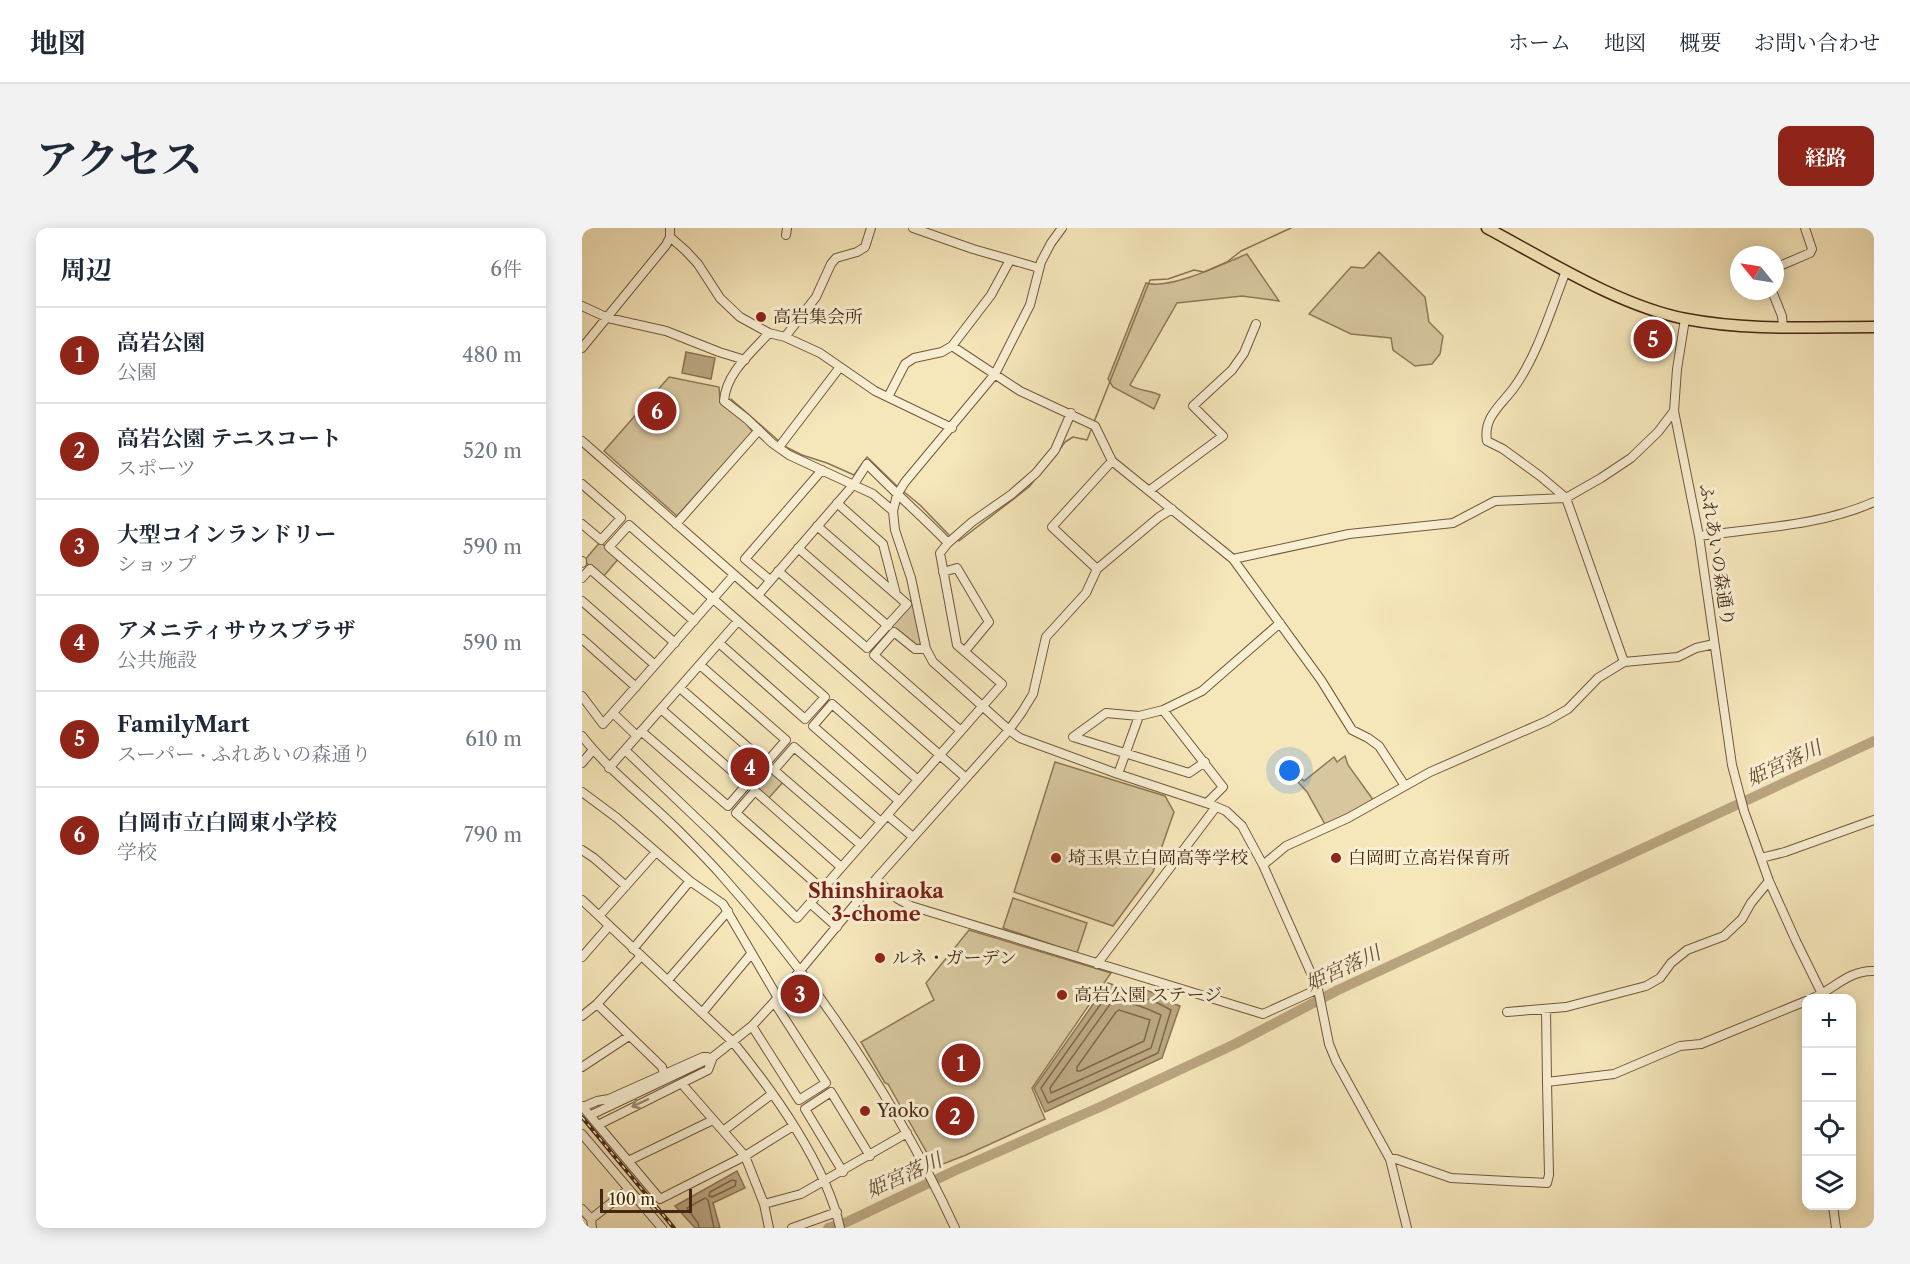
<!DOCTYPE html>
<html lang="ja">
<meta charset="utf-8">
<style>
body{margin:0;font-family:"Libre Caslon Text","Noto Serif JP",serif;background:#f2f2f3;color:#1f2937}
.controls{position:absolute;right:18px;bottom:18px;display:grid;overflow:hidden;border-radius:12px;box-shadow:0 3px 15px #0003}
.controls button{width:54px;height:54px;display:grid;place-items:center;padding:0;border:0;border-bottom:2px solid #e0e1e3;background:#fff;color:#1f2937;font:30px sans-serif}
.compass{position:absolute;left:1148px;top:18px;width:54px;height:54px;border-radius:50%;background:#fff;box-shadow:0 3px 15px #0003;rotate:300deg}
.scale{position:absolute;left:18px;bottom:15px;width:92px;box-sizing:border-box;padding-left:6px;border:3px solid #452811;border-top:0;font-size:16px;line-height:21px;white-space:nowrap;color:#452811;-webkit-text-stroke:4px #f9efd3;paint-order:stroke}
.you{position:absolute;left:708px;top:543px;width:21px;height:21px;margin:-15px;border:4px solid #fff;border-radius:50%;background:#1a73e8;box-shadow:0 0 0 9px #1a73e833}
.badge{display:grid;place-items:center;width:39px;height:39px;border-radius:50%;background:#8f2418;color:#fff;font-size:20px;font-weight:700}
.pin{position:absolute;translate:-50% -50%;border:3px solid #fff;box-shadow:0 2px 6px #0006}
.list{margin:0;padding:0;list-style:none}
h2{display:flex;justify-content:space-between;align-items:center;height:78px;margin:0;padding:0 24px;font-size:26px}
h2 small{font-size:20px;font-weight:400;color:#747a83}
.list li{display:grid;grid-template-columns:39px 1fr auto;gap:18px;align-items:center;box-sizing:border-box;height:96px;padding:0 24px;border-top:2px solid #e0e1e3}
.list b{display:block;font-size:22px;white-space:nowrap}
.list p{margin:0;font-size:20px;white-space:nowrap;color:#747a83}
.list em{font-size:20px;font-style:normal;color:#747a83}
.icon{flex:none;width:33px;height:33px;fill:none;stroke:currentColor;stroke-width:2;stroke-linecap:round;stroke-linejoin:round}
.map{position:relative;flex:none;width:1292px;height:1000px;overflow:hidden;border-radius:12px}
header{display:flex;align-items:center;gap:36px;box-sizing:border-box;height:84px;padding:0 30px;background:#fff;border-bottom:2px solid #e0e1e3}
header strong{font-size:28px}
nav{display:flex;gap:33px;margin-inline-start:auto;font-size:21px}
.intro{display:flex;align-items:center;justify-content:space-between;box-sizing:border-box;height:144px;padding:0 36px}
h1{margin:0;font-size:42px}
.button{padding:15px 27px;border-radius:12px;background:#8f2418;color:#fff;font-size:21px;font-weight:700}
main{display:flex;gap:36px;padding:0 36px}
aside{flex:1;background:#fff;border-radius:12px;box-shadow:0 3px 15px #0003}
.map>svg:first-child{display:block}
.green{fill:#d8c79e;stroke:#8e7858;stroke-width:1.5}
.water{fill:#baa681;stroke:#8b7454;stroke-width:1.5}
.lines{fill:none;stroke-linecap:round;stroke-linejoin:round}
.shore{stroke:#806749;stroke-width:1.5}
.stream{stroke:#8b7454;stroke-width:1.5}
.river{stroke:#baa681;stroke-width:10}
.minor-casing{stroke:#71583c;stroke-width:10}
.major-casing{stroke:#452811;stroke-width:13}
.minor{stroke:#f9efd3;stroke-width:8}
.major{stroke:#f6e7bb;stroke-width:10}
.rail-casing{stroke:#452811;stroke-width:4}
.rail{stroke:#f9efd3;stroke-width:1.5;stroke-dasharray:4.5;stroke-linecap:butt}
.oneway{stroke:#9f8c72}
.poi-dot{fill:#8f2418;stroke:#f9efd3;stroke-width:2}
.labels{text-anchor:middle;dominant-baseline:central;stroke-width:6;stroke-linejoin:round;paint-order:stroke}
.poi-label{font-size:18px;fill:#452811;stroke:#f9efd3;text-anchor:start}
.street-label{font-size:18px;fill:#452811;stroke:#f9efd3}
.water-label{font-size:20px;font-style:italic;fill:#684e33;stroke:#f9efd3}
.neighbourhood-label{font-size:20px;font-weight:bold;fill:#7a1f14;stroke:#f9efd3}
</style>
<header>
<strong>地図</strong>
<nav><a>ホーム</a><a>地図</a><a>概要</a><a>お問い合わせ</a></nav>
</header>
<div class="intro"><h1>アクセス</h1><a class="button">経路</a></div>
<main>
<aside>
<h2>周辺<small>6件</small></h2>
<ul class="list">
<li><span class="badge">1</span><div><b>高岩公園</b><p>公園</p></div><em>480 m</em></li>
<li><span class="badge">2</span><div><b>高岩公園 テニスコート</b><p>スポーツ</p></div><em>520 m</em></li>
<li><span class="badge">3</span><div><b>大型コインランドリー</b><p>ショップ</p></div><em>590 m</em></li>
<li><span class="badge">4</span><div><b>アメニティサウスプラザ</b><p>公共施設</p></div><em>590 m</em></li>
<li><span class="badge">5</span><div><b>FamilyMart</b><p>スーパー · ふれあいの森通り</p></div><em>610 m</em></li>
<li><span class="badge">6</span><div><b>白岡市立白岡東小学校</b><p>学校</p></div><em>790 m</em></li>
</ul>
</aside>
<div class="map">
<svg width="1292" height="1000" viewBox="0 0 1292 1000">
<rect width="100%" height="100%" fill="#f6e7bb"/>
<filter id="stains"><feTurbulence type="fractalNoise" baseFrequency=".00333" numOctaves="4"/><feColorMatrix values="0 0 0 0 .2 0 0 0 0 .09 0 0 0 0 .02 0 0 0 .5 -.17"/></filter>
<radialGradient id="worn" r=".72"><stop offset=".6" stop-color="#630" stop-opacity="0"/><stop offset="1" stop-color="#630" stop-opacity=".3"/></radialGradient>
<path class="green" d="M 797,24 L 843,69 L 847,94 L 861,108 L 858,126 L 850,136 L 833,138 L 811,122 L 809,110 L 769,106 L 727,86 L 769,39 L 782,40 Z
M 665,26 L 697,73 L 660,68 L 595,75 L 548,157 C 556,163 568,162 578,167 L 572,181 L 531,159 L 526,151 L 564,55 C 589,62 640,36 665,26 Z
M 87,149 L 137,159 L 138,174 L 162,193 L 171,204 L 95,288 L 22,223 Z
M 18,314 L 37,330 L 21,349 L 2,333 Z
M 330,373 L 339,416 L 332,418 L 309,399 Z
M 763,528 L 766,537 L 792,573 L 744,598 L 725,564 L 716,554 L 720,551 L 722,553 L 752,529 L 755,534 Z
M 473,534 L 583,568 L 592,584 L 571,644 L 531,698 L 432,664 Z
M 184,536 L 202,553 L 186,571 L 168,554 Z
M 431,670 L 505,695 L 495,725 L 421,700 Z
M 387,702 L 529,745 L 450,860 L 463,891 L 384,927 L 353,939 L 306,856 L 303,855 L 279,814 L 352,772 L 344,755 Z"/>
<path class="water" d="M 104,124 L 133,130 L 129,151 L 100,145 Z
M 526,755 L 562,767 L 564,762 L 574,766 L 574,769 L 598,778 L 580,830 L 463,884 L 452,860 Z
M 155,943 L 163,960 L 131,975 L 138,1000 L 113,1000 L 93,978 Z"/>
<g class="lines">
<path class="shore" d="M 528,763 L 560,773 L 568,771 L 589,782 L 576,825 L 466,875 L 459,860 Z
M 531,772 C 547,774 565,780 579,787 L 569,820 L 469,865 L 468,860 Z
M 537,782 L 568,792 L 562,813 L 498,843 L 495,843 L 495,839 L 534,784 Z
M 150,952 L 154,953 L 153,958 L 130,969 L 127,968 L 128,964 Z
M 117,1000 L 116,995 L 105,980 L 123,970 L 126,972 L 132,1000"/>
<path class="stream" d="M 149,171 L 198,214
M 512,194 L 568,52 L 586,51 L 612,42 L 622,44 L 645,34 L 659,23 L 709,0
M 204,219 L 220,227 L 245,235 L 272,247 L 285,229 L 315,258
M 478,221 L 483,214 L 491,209 L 505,212 L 509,202
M 463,240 L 470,232
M 321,263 L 338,277 L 367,307
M 374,311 L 377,313 L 447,259 L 454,250"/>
<path class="river" d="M 246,1000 L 265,994 L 372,943 L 518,879 L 653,816 L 756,762 L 1292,513"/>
<g class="minor-casing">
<path id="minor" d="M 331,0 L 391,21 L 457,40
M 480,0 L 469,15 L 459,34 L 448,77 L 413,146 L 323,254 L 315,267 L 311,283 L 313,302 L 329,350 L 344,421 L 351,434 L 359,441 L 427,502 L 438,510 L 536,546 L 630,577 L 644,583 L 660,598 L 681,637 L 736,761 L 747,816 L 754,833 L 808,931 L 825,1000
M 204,7 L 205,0
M 88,9 L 104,23 L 116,36 L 138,70 L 158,89 L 187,105 L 203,109 L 238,125 L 293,163 L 370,200
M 1193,40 L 1228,25 L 1230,21 L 1223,0
M 984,43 C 969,81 955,129 931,161 C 918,178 901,190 905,213 L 921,221 L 958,248 L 984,270 L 1042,434
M 1190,63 L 1200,88 L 1201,99
M 0,78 L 26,90 L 84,103 L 137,124 L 163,132
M 1103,91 L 1095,141 L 1092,183 L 1117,308 L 1150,537 L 1162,583 L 1187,653 L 1214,713 L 1242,770
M 187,105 C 169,125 144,145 142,173 L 165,191 L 190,215 L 207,227 L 291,266 L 311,283
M 203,109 L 234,69 L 249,36 L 254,30 L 275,24 L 283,19 L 289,0
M 370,118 L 438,163 L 513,198 L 530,233 L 651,331 L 739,452 L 770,502 L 786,510 L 797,518 L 823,558
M 0,120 L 84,17 L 88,9 L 88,0
M 306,169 L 323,136 L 332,130 L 360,124 L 370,118 L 409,67 L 428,32
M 0,213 L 384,550
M 197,219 L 258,139
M 0,256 L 39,290 L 19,312 L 0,296
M 568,262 L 641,208 L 611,178 L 650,142 L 662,125 L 674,96
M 255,275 L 301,316 L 314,366
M 94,296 L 177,202
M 1117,308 C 1175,300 1238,298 1292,274
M 366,315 L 390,294 L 430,266 L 454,245 L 473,222 L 489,185
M 216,320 L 306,398
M 651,331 L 767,306 L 871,295 L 913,273 L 984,270 L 1019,250 L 1049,230 L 1076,204 L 1092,183
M 0,333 L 0,335
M 515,341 L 470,299 L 530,233
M 196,343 L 285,420 L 325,376 L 235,298
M 361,344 L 375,340 L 407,394 L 383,423
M 0,350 L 8,341 L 93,415
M 188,352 L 163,331 L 240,242
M 0,373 L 73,437
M 112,393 L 27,319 L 47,297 L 243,469 L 223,491 L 137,415
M 0,411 L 54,459
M 344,421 L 333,421 L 312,404 L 292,427 L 379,503
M 98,460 L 184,535 L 204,512 L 118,437
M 0,468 L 21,496 L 152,347
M 581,482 L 641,559 L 625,575
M 31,485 L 55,508
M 59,503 L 146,578 L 165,556 L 79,481
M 0,508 C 28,544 65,571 97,603 C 112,618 127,633 141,649 C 235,755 314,872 373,1000
M 491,509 L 524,485 L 557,488 L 581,482 L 620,463 L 698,395
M 491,509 L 607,545 L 623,534
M 43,522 L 130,605 L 215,690 L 420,456 L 375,417 L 358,325 L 366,315 C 340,288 312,264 285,236 L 272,256 L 176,367
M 0,535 L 11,522
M 27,540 L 156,393
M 536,546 L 557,488
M 0,564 L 35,590 L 108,653 L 141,676 L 196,770
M 317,573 L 231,498 L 250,476 L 336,552
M 305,587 L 331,609
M 279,617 L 192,542 L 212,519 L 299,594
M 0,622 L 12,630 L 44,658
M 1179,630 L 1203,624 L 1292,592
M 681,637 L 704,618 L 766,590 L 848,544 L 965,493 L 986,481 L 1016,450 L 1042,434 L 1096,429 L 1114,420 L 1132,416
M 294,651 L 316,671 L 329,678 L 681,786 L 736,761
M 240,661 L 154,585 L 173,563 L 259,639
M 0,672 L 151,814 C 191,863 245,938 258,1000
M 228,675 L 255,699
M 17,688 L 74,624
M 51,721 L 108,653
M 0,729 L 27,698
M 515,736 L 634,579
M 86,752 L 146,683
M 1231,770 C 1252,761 1267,742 1292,743
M 15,776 L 80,839 L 82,846
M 964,781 L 965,854
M 925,784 L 984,779 L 1064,758 L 1078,750 L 1089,735 L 1105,722 L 1142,708 L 1160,691 L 1169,675 L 1187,653
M 120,785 L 169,726
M 0,788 L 15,776 L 59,728
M 170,798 L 217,872 L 244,855 L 192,774
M 0,839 L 47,808
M 100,856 L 163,928 L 182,976 L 219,966 L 325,905
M 0,878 L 78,971 L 163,928 L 211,898
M 1,879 L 15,873 L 27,871 L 121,829 L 125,829
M 11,886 L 131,829 L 170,798 L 192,774 L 294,651 L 427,502 L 440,484 L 451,466 L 464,409 L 504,365 L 515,341 L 577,289 L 590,281
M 16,897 L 126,842 L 131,829
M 141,903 L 190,866
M 0,906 L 80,1000
M 808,931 L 814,931 L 869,950 L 965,955 L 967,947 L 965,854 L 1032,846 L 1098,818 L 1119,816 L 1224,773
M 46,933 L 131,892
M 261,944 L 223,881 L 249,864 L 288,928
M 182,976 L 187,1000
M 1251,978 L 1254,1000
M 0,981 L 9,991 L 10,1000
M 9,991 L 47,961
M 210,1000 L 255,984"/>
</g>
<g class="major-casing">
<path id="major" d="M 905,0 C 965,32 1037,78 1104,91 C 1166,103 1230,99 1292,99"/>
</g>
<use href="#minor" class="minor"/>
<use href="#major" class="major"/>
<g class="rail-casing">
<path id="rail" d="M 0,889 L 92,1000"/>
</g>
<use href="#rail" class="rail"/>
</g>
<defs><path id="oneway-shaft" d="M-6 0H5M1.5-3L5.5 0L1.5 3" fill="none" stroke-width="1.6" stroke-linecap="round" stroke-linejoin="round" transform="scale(1.5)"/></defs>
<use class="oneway" href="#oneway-shaft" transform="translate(58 875) rotate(155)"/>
<g class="poi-dot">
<circle cx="179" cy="89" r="6"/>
<circle cx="474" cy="630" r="6"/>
<circle cx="754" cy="630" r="6"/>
<circle cx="298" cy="730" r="6"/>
<circle cx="480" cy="767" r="6"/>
<circle cx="283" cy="883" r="6"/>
</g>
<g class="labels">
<g class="poi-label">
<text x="191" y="89">高岩集会所</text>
<text x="486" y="630">埼玉県立白岡高等学校</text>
<text x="766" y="630">白岡町立高岩保育所</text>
<text x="310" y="730">ルネ・ガーデン</text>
<text x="492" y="767">高岩公園 ステージ</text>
<text x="295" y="883">Yaoko</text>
</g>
<g class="street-label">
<text transform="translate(1135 327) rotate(81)">ふれあいの森通り</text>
</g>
<g class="water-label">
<text transform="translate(1202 535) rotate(-25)">姫宮落川</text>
<text transform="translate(761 740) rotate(-25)">姫宮落川</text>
<text transform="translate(322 947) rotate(-24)">姫宮落川</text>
</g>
<g class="neighbourhood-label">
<text x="294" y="663">Shinshiraoka<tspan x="294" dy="23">3-chome</tspan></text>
</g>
</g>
<rect width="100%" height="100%" filter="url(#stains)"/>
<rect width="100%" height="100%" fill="url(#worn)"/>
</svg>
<div class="controls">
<button>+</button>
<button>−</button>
<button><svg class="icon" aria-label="locate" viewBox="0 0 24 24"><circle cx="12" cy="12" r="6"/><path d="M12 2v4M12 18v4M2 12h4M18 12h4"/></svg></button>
<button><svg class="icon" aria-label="layers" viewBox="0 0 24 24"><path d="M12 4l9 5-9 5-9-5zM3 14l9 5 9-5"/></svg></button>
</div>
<svg class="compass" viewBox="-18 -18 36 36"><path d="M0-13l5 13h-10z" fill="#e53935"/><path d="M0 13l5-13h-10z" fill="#747a83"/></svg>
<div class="scale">100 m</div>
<div class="you"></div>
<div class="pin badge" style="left:379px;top:835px">1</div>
<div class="pin badge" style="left:373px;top:888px">2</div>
<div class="pin badge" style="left:218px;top:766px">3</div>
<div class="pin badge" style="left:168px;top:539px">4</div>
<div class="pin badge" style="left:1071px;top:111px">5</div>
<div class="pin badge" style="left:75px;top:183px">6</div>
</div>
</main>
